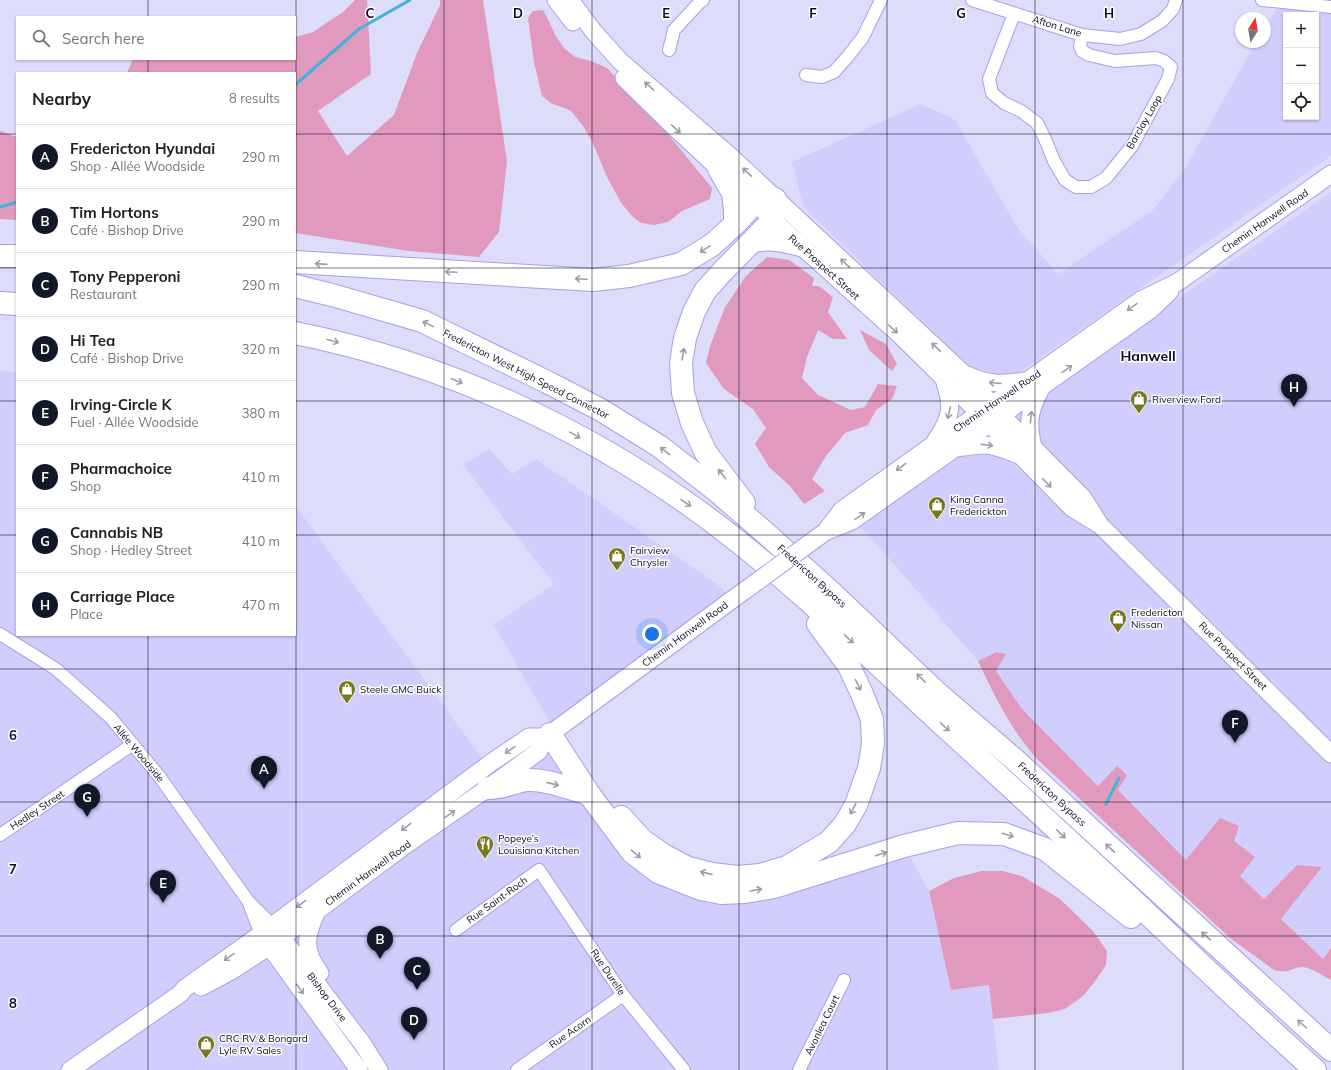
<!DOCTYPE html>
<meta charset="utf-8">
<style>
body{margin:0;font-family:Mulish,sans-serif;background:#f6f6f6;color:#202124}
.controls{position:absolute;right:12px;top:12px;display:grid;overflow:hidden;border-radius:0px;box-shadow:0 1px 3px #0004}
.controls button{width:36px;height:36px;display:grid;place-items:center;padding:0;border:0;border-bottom:1px solid #e0e0e0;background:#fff;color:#202124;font:20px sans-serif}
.compass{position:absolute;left:1235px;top:12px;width:36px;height:36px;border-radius:50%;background:#fff;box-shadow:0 1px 3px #0004;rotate:11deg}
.you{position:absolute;left:652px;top:634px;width:14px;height:14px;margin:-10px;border:3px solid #fff;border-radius:50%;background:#1a73e8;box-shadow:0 0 0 6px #1a73e833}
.badge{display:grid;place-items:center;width:26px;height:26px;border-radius:50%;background:#111827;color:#fff;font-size:13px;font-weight:700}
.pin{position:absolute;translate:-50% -33px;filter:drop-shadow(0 1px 2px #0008)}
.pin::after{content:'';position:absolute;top:21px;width:14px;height:12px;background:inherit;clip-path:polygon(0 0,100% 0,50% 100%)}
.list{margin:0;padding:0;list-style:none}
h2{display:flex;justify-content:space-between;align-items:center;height:52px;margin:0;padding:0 16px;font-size:17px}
h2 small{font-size:13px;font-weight:400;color:#757577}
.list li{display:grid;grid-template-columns:26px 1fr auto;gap:12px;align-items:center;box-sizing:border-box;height:64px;padding:0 16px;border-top:1px solid #e0e0e0}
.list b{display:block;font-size:15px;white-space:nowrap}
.list p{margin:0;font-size:13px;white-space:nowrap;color:#757577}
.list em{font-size:13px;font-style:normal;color:#757577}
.icon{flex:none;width:22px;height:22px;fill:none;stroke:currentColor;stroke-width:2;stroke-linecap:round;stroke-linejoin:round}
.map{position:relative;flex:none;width:1331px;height:1070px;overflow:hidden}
.search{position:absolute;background:#fff;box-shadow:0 1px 3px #0004;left:16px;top:16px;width:280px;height:44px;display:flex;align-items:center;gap:10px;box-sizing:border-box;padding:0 14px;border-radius:0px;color:#757577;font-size:15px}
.panel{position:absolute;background:#fff;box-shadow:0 1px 3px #0004;left:16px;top:72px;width:280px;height:564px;border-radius:0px}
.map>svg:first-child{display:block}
.built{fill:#d1cefe;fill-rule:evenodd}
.green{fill:#e19abd}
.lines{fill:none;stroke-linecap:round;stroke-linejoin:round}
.stream{stroke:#43b1dc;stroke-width:3}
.street-casing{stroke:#a7a0e7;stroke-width:14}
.secondary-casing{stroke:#a7a0e7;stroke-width:19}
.highway-casing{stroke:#a7a0e7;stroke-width:24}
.street{stroke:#fff;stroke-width:12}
.secondary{stroke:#fff;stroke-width:17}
.highway{stroke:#fff;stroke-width:22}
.secondary-bridge-casing{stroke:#a7a0e7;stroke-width:19;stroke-linecap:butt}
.secondary-bridge{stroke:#fff;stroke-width:17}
.oneway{stroke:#9e9ca6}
.grid{fill:none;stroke:#0d0821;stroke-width:1;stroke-opacity:0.55}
.labels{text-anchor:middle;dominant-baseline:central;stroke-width:3;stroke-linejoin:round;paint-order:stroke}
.street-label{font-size:10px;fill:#0d0821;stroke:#fff}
.poi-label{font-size:10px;fill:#0d0821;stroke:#fff;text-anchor:start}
.district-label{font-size:14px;font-weight:bold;fill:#0d0821;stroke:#fff}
.grid-label{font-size:13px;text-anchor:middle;font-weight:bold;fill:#0d0821;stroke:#fff;stroke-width:3;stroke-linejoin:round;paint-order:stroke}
</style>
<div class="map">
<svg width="1331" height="1070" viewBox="0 0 1331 1070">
<rect width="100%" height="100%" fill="#dddcfa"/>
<path class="built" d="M 1281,2 L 1331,7 L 1331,156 L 1020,372 L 1009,376 L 997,376 L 985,373 L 972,368 L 960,359 L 803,206 L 792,162 L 921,104 L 955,120 L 1017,227 L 1058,274 L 1152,211 L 1187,165 L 1256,42 L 1265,42 L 1265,26 ZM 1286,15 L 1316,15 L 1316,117 L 1286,117 Z
M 1331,192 L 1331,948 L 1323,959 L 1281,919 L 1321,867 L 1297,865 L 1265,899 L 1239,876 L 1186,860 L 1118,790 L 1127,775 L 1117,766 L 1099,786 L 1022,709 L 996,671 L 1006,654 L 996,652 L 978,661 L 865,531 L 854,525 Z
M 0,370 L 17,373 L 17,635 L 295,635 L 295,505 L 488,766 L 553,732 L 568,770 L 701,889 L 904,846 L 929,891 L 951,990 L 989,985 L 999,1070 L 0,1070 Z
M 489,449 L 512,474 L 536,459 L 718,585 L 733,599 L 554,730 L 494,625 L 554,584 L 463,465 Z"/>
<path class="green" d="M 355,0 L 367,0 L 371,74 L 318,111 L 347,156 L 394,115 L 417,53 L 440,5 L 440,0 L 483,0 L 507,162 L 499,232 L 479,257 L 409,251 L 295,233 L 295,73 L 127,73 L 133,59 L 295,59 L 295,37 L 313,32 L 343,12 Z
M 543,10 L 549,21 L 555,35 L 564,48 L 575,57 L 591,61 L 607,68 L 667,133 L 712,188 L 710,199 L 682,211 L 668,222 L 654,225 L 641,223 L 633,217 L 621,203 L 607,177 L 592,141 L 583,126 L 572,112 L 565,108 L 552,104 L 542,96 L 534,62 L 528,18 L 533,11 Z
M 0,131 L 17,137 L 17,220 L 0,219 Z
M 767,257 L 789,260 L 814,278 L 812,286 L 819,286 L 833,297 L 828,312 L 847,339 L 833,339 L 818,330 L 807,357 L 802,378 L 818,395 L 851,410 L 865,407 L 878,384 L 897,386 L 892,399 L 876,410 L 868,425 L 845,433 L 826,456 L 812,479 L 825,491 L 804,504 L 790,486 L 769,467 L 755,444 L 766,428 L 753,409 L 724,389 L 706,363 L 710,346 L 725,307 L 746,276 Z
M 860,330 L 886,344 L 897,364 L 892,371 L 869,350 Z
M 996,652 L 1006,654 L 996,671 L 1022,709 L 1098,786 L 1117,766 L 1127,775 L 1118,790 L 1186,860 L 1220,818 L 1239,826 L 1234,841 L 1255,857 L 1240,876 L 1264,899 L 1297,865 L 1322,867 L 1281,919 L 1323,959 L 1331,948 L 1331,980 C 1323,976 1311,967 1302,967 C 1289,968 1290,974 1274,970 L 1230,938 L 1038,760 C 1011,730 995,697 978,661 Z
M 982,871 L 1002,871 L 1022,876 L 1060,899 L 1093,931 L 1107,951 L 1106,965 L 1096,980 L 1083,996 L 1065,1009 L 1048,1013 L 993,1019 L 989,985 L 951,990 L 929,891 L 954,878 Z"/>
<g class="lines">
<path class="stream" d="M 295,85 L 359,29 L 410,0
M 0,207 L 17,202
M 1106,804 L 1119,778"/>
<g class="street-casing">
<path id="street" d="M 972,0 L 1082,35 L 1120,39 L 1141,34 L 1162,21 L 1173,9 L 1176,0
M 1262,0 L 1331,7
M 1014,14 L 989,79 L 992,93 L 1004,103 L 1021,111 L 1037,123 L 1045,139 L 1054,161 L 1065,180 L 1076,187 L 1091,187 L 1106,178 L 1132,146 L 1168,79 L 1171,67 L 1164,61 L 1156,58 L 1115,61 L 1089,55 L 1082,51 L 1080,46 L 1082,35
M 669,50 L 674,30 L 699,3 L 703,0
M 806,75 L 822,77 L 834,72 L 849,55 L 863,37 L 881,0
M 0,634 L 56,669 L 111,718 L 159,776 L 248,901 L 273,926
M 0,835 L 133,744
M 250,906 L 261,934
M 456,930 L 539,870 L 623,995 L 684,1070
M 517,1070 L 623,995
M 799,1070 L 844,980"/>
</g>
<g class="secondary-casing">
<path id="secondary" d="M 556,0 L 573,22
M 570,0 L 594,32 L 620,61 L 730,156 L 964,374 L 1009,423 L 1083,498 L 1100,525 L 1331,754
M 624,78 L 669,122 L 800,245 L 900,335 L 971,405 L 1072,508 L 1098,524
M 967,375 C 986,384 1003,385 1023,381
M 936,440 C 952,417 953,406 944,379
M 1033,447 C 1027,423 1029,411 1041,388
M 958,448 C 985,443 991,444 1016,454
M 825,532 L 842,510 L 933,445 L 1027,381 L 1141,300 L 1178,282 L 1331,174
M 825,532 L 852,521 L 1150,310 L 1170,291
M 317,911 C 305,936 303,950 320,973
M 275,929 L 362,1043 L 379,1070
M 262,936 L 359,1070
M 201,987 L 231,971 L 270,946 L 407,844 L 488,788 L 539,751 L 545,737
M 70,1070 L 180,994 L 185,988 L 261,934 L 492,762 L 529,737 L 545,737 L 550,734 L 733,599"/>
</g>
<g class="highway-casing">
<path id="highway" d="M 719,169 L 733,193 L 735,210 L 735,224
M 753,241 C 771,238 782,240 800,245
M 0,256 L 17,256
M 295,262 L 593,280 L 629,276 L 681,264 L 712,245 L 735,224 L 755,202 L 775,199 L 773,220 L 722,272 L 705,291 L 694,312 L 685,338 L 681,363 L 683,393 L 692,423 L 706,453 L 744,503
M 295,286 L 332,295 L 422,321 L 547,382 L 601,410 L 659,446 L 717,491 L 771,538 L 834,595 L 935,691 L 1014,759 L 1331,1050
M 0,303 L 17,304
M 295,333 C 441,362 581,426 702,514 C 788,577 865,653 943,725 C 997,774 1050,823 1104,873 C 1174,938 1243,1006 1315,1070
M 550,734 L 589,794 L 632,852 L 658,872 L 701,889 L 721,893 L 745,892 L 774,887 L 904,846 L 958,833 L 1004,834 L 1045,849 L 1131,917
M 488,788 C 502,789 514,781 528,780 C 547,779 571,789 589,794
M 621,817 L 642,840 L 665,856 L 688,868 L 712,874 L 738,877 L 760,875 L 787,867 L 829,842 L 845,824 L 856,805 L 869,768 L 873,744 L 872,719 L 862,694 L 849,666 L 818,624"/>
</g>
<use href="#street" class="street"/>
<use href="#secondary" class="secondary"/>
<use href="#highway" class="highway"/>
<g class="secondary-bridge-casing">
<path id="secondary-bridge" d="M 733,599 L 825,532"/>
</g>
<use href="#secondary-bridge" class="secondary-bridge"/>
</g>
<defs><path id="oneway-shaft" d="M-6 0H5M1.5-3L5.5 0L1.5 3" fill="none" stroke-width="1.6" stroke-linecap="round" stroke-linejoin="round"/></defs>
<g class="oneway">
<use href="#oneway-shaft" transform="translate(649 86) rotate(-139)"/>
<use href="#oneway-shaft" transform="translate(676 129) rotate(43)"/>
<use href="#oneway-shaft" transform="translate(747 172) rotate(-137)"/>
<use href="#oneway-shaft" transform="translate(705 249) rotate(148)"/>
<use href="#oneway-shaft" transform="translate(845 263) rotate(-137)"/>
<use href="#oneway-shaft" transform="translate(321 264) rotate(-176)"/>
<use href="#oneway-shaft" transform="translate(451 272) rotate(-177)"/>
<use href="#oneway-shaft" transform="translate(581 279) rotate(-177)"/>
<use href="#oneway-shaft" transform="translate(1132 307) rotate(145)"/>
<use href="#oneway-shaft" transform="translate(428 324) rotate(-154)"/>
<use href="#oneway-shaft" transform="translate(893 329) rotate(42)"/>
<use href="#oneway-shaft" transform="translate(333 341) rotate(15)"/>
<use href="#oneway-shaft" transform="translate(936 347) rotate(-137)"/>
<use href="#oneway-shaft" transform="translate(683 354) rotate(-81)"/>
<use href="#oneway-shaft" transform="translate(1067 369) rotate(-35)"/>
<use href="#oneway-shaft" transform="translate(457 381) rotate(22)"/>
<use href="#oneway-shaft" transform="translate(995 383) rotate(-175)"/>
<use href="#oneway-shaft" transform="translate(949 413) rotate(103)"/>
<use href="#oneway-shaft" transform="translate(1031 417) rotate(-84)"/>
<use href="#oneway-shaft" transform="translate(575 435) rotate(29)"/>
<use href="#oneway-shaft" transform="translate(987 445) rotate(7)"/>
<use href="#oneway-shaft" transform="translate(665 451) rotate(-142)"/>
<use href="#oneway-shaft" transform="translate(901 467) rotate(144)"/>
<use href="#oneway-shaft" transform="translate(722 474) rotate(-127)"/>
<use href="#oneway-shaft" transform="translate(1047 483) rotate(45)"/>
<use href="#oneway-shaft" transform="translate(686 503) rotate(34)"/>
<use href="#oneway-shaft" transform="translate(860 516) rotate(-35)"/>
<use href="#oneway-shaft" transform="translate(849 639) rotate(43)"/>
<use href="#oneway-shaft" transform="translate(921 678) rotate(-136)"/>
<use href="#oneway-shaft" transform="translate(858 685) rotate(64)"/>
<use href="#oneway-shaft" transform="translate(945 727) rotate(43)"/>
<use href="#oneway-shaft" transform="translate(510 750) rotate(146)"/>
<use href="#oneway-shaft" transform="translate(553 784) rotate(13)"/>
<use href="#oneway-shaft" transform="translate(853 809) rotate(118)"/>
<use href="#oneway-shaft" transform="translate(450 814) rotate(-35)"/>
<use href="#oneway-shaft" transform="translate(406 827) rotate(143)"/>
<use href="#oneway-shaft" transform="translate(1061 834) rotate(43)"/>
<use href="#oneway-shaft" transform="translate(1008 835) rotate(17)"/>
<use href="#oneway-shaft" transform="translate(1110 848) rotate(-137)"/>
<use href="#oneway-shaft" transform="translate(636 854) rotate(40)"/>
<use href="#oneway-shaft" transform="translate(881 854) rotate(-18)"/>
<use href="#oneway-shaft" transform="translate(706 873) rotate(-167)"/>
<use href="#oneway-shaft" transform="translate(756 890) rotate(-10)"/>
<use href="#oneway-shaft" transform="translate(301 904) rotate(143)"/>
<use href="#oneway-shaft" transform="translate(1206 936) rotate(-138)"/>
<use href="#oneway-shaft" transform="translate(229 957) rotate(145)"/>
<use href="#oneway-shaft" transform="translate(300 989) rotate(54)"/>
<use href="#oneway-shaft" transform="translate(1302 1024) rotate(-138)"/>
</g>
<path class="grid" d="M 148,0 L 148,17M 296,0 L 296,1070M 444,0 L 444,1070M 592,0 L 592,1070M 739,0 L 739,1070M 887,0 L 887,1070M 1035,0 L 1035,1070M 1183,0 L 1183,1070M 148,59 L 148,73M 0,134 L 17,134M 295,134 L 1331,134M 0,268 L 17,268M 295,268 L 1331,268M 0,401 L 17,401M 295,401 L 1331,401M 0,535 L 17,535M 295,535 L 1331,535M 148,635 L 148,1070M 0,669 L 1331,669M 0,802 L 1331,802M 0,936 L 1331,936"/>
<defs>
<g id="shop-pin" transform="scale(0.9)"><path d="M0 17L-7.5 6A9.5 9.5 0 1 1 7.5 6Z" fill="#79771d" stroke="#fff"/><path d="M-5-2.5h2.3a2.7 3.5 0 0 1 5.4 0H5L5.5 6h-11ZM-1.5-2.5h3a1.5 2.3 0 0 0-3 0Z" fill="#fff"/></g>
<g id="restaurant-pin" transform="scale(0.9)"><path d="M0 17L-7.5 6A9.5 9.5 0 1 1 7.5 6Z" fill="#79771d" stroke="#fff"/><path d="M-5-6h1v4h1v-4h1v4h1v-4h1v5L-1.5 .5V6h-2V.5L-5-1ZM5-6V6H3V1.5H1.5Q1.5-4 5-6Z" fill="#fff"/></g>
</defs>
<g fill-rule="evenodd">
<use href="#shop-pin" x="1139" y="399"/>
<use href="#shop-pin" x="937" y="505"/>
<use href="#shop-pin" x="617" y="556"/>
<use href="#shop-pin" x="1118" y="618"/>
<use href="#shop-pin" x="347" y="689"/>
<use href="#restaurant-pin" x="485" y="844"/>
<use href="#shop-pin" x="206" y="1044"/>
</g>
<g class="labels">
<g class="street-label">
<text transform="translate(1057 26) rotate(17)">Afton Lane</text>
<text transform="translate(1144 122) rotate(-60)">Barclay Loop</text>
<text transform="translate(1265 221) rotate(-35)">Chemin Hanwell Road</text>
<text transform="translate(824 267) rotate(42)">Rue Prospect Street</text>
<text transform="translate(526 374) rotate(27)">Fredericton West High Speed Connector</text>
<text transform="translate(997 401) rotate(-34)">Chemin Hanwell Road</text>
<text transform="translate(812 576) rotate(42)">Fredericton Bypass</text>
<text transform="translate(685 634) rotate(-36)">Chemin Hanwell Road</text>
<text transform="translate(1233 656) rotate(45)">Rue Prospect Street</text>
<text transform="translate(139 753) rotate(50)">Allée Woodside</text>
<text transform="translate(1052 794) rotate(43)">Fredericton Bypass</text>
<text transform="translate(37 810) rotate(-34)">Hedley Street</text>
<text transform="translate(368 873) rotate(-36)">Chemin Hanwell Road</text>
<text transform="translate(497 900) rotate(-36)">Rue Saint-Roch</text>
<text transform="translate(608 972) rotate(56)">Rue Durelle</text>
<text transform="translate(327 997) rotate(53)">Bishop Drive</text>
<text transform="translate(822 1025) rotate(-64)">Avonlea Court</text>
<text transform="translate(570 1032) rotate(-35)">Rue Acorn</text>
</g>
<g class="poi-label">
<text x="1152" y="399">Riverview Ford</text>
<text x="950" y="499">King Canna<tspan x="950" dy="12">Frederickton</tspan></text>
<text x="630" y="550">Fairview<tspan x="630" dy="12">Chrysler</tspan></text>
<text x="1131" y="612">Fredericton<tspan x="1131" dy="12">Nissan</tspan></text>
<text x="360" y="689">Steele GMC Buick</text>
<text x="498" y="838">Popeye’s<tspan x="498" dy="12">Louisiana Kitchen</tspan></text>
<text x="219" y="1038">CRC RV &amp; Bongard<tspan x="219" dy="12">Lyle RV Sales</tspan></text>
</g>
<g class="district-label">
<text x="1148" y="356">Hanwell</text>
</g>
</g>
<g class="grid-label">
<text x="370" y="18">C</text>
<text x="518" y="18">D</text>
<text x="666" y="18">E</text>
<text x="813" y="18">F</text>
<text x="961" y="18">G</text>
<text x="1109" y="18">H</text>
<text x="13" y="740">6</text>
<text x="13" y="874">7</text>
<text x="13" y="1008">8</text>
</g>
</svg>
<div class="controls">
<button>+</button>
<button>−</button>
<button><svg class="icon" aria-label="locate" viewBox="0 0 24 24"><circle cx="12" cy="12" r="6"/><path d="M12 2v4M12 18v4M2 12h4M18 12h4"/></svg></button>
</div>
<svg class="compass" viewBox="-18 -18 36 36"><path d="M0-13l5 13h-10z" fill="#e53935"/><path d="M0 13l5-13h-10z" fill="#757577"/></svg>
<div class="you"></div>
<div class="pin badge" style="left:264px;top:789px">A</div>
<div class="pin badge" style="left:380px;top:959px">B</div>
<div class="pin badge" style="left:417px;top:990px">C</div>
<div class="pin badge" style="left:414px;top:1040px">D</div>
<div class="pin badge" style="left:163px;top:903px">E</div>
<div class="pin badge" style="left:1235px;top:743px">F</div>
<div class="pin badge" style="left:87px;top:817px">G</div>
<div class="pin badge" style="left:1294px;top:407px">H</div>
<div class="search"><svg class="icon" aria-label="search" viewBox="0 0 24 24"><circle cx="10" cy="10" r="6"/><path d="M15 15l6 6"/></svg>Search here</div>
<section class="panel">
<h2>Nearby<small>8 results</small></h2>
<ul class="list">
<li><span class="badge">A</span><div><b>Fredericton Hyundai</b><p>Shop · Allée Woodside</p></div><em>290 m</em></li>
<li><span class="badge">B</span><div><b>Tim Hortons</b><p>Café · Bishop Drive</p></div><em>290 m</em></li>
<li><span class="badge">C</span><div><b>Tony Pepperoni</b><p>Restaurant</p></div><em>290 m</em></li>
<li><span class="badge">D</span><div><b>Hi Tea</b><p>Café · Bishop Drive</p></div><em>320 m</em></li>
<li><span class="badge">E</span><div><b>Irving-Circle K</b><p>Fuel · Allée Woodside</p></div><em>380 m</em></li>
<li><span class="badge">F</span><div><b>Pharmachoice</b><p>Shop</p></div><em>410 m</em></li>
<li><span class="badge">G</span><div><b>Cannabis NB</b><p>Shop · Hedley Street</p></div><em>410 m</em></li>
<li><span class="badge">H</span><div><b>Carriage Place</b><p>Place</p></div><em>470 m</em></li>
</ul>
</section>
</div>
